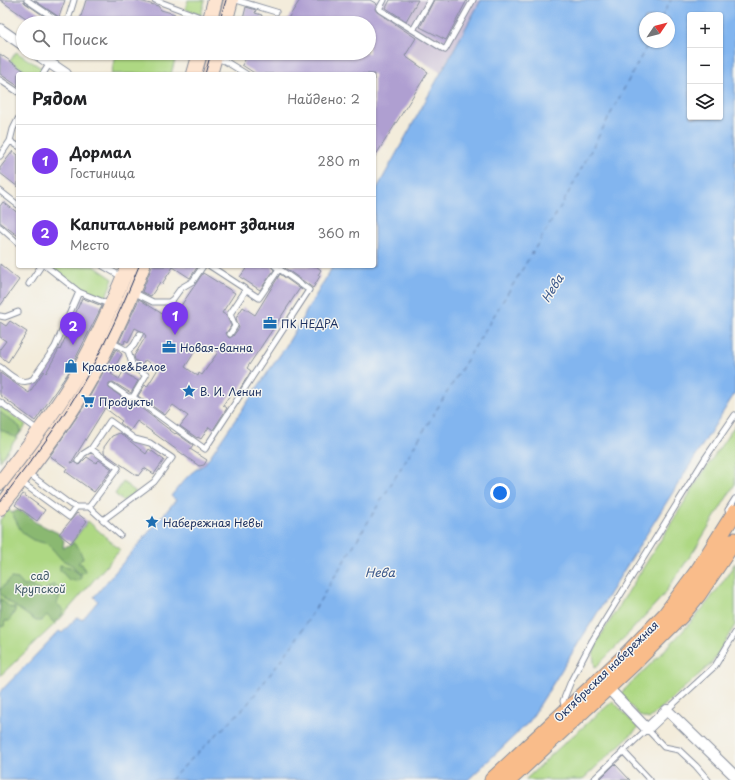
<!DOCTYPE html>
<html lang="ru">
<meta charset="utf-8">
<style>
body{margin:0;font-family:"Playpen Sans",sans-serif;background:#f2f2f2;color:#202124}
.controls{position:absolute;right:12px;top:12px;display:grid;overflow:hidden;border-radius:4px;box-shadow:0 1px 3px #0004}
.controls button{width:36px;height:36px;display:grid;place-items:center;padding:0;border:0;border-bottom:1px solid #e0e0e0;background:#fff;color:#202124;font:20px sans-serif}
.compass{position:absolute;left:639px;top:12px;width:36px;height:36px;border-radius:50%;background:#fff;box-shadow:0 1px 3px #0004;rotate:55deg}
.you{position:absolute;left:500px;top:493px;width:14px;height:14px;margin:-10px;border:3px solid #fff;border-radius:50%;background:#1a73e8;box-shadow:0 0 0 6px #1a73e833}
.badge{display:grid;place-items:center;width:26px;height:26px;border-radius:50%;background:#7c3aed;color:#fff;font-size:13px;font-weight:700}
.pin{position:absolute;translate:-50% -33px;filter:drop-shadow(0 1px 2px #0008)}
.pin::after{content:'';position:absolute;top:21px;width:14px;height:12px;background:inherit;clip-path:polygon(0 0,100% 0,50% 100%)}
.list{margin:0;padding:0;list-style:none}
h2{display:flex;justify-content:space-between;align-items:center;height:52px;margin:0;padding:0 16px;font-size:17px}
h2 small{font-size:13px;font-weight:400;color:#757577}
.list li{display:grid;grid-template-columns:26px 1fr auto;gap:12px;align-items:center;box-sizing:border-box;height:72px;padding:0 16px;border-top:1px solid #e0e0e0}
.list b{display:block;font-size:15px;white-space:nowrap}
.list p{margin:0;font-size:13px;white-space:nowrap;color:#757577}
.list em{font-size:13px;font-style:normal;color:#757577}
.icon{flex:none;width:22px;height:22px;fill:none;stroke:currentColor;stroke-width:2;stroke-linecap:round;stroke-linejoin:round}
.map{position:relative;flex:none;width:735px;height:780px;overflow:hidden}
.search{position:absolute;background:#fff;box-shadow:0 1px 3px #0004;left:16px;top:16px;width:360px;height:44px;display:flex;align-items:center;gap:10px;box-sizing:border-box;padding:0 14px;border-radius:22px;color:#757577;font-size:15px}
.panel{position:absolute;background:#fff;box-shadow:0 1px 3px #0004;left:16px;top:72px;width:360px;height:196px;border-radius:4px}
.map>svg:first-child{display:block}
.industrial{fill:#cbbfd5}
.green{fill:#aed883;stroke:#648470}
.forest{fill:#8ab871;stroke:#527468}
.water{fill:#82b5ef;stroke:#4e72a6;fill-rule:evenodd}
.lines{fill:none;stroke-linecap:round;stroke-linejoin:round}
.ferry{stroke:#3a578a;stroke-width:1;stroke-dasharray:5 4;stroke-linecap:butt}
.building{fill:#af9fd1;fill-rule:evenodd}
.service-casing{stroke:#878e9c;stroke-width:7}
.minor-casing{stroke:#878e9c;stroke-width:12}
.secondary-casing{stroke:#878e9c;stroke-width:16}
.primary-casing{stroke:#878e9c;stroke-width:17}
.service{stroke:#fff;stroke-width:5}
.minor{stroke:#fff;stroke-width:10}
.secondary{stroke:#fde4d0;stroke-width:14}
.primary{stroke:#f9bc8a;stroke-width:15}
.tram{stroke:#1b2f5e;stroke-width:1}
.labels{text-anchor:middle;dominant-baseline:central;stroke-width:3;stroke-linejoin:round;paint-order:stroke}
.poi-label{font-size:11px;fill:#1b2f5e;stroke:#f6f6f2;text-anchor:start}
.park-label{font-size:11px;fill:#405967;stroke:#f6f6f2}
.street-label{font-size:11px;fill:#1b2f5e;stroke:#f6f6f2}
.water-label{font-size:12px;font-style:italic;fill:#3a578a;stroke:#f6f6f2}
</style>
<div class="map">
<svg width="735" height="780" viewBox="0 0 735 780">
<rect width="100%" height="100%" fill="#f6f6f2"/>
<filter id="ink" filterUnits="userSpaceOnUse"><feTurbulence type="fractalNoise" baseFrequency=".025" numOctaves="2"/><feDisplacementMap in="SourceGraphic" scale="8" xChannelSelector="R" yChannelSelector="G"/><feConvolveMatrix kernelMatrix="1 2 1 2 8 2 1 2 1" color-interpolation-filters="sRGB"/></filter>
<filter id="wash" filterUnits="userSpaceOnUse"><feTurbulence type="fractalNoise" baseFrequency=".012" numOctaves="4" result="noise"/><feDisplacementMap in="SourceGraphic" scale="16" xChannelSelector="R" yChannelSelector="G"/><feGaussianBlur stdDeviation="0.9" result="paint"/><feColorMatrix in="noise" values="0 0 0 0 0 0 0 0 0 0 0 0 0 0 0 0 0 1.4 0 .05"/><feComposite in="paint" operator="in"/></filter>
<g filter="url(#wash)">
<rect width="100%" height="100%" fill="#f3ecdb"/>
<path class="industrial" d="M 322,0 L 481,0 L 440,72 L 369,29 L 369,23 Z"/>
<path class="green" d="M 188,0 L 205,0 L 201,15 L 185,9 Z
M 16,52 L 43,69 L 40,74 L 30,74 L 10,61 Z
M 117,53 L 177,53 L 171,74 L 111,74 Z
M 49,266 L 94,266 L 113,279 L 105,299 L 82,290 Z
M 0,406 L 26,425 L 0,461 Z
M 735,425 L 735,484 L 695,549 L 662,597 L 617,646 L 595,668 L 593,654 L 598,640 L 702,474 Z
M 123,482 L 136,492 L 123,501 L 115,494 Z
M 8,510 L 65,552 L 88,521 L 120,550 L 59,620 L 0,676 L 0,520 Z
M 735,563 L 735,625 L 712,663 L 649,719 L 640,716 L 620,694 C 662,653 705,613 735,563 Z
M 613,701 L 638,728 L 582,780 L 525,780 L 560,747 Z"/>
<path class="forest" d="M 0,412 L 20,427 L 21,431 L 16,438 L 0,429 Z
M 18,510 L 28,515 L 35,522 L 58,533 L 64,540 L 63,548 L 73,543 L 78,547 L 83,558 L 78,563 L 82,564 L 85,571 L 81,574 L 78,573 L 72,565 L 62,560 L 48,544 L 33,540 L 25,535 L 20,529 L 12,513 Z
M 60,565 L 70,567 L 81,575 L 81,578 L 77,581 L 69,580 L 60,570 Z
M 11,578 L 18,579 L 24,586 L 30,585 L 42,592 L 54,584 C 63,590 60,595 57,604 L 64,610 L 61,616 L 54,623 L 47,615 L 41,621 L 36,621 L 6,600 L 0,593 L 0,590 Z
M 0,600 L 3,600 L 9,607 L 15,608 L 15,611 L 9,621 L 5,621 L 4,626 L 0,627 Z"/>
<path class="water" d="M 481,0 L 735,0 L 735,393 L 529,722 L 468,780 L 0,780 L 0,692 L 59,631 L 62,633 L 77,617 L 82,620 L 98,601 L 94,597 L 176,500 L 171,496 C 181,484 190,471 204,465 L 286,346 L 333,266 L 374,266 L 374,194 ZM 690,15 L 720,15 L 720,117 L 690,117 ZM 645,18 L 669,18 L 669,42 L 645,42 Z"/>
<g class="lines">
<path class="ferry" d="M 661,18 L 671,0
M 170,780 L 246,706 L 294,643 L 564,201 L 649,42"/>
</g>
<g id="blocks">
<path class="building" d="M 0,0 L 23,0 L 25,3 L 54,23 L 33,23 Z
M 34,0 L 65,0 L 59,17 Z
M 86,0 L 136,0 L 158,6 L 161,10 L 175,14 L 173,23 L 152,23 L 153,19 L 131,21 L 131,23 L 79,23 Z
M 300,0 L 370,0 L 377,4 L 375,9 L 377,12 L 416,38 L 405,56 L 428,72 L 374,158 L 374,74 L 256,74 L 242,65 L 249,53 L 369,53 L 369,23 L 285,23 Z
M 390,0 L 418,0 L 406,21 L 386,8 Z
M 434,0 L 467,0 L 446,40 L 420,27 Z
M 246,7 L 256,10 L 255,13 L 262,15 L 260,23 L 242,23 Z
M 0,54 L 29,74 L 18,74 L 18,86 L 0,74 Z
M 13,151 L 18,155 L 18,187 L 0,173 L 0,168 Z
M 3,202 L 18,213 L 18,236 L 0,222 L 0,206 Z
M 0,264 L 19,280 L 0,306 Z
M 152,266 L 198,266 L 190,278 L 173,267 L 162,284 L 160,282 L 151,296 L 142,292 Z
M 248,266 L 271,266 L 274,270 L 260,290 L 240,277 Z
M 282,266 L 316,266 L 321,270 L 318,275 L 320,276 L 313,288 Z
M 203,273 L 235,293 L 222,313 L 226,315 L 231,326 L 226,333 L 229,338 L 233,336 L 239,328 L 236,318 L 243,307 L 255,315 L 280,274 L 302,290 L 300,288 L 247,368 L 251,371 L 238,392 L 234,389 L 223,405 L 227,408 L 213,430 L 209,427 L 201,439 L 198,437 L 197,438 L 180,426 L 188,416 L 173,405 L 165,415 L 138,396 L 145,385 L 147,387 L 158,369 L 145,360 L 142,365 L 135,360 L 134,356 L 146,336 L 143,332 L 135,328 L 128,342 L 125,340 L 124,344 L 119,342 L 139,299 L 167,317 L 166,306 L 171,305 L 174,316 ZM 206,345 L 218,352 L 202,375 L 199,373 L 198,376 L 185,367 L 197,348 L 202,351 Z
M 82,298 L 102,306 L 68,373 L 35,421 L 0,395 L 0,373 L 29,393 L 44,371 L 46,373 L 59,349 L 60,350 Z
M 10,321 L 27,332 L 8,362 L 0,356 L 0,349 L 6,341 L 0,337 L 0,322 L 6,326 Z
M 116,349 L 122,354 L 111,374 L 119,379 L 123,372 L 138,381 L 131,393 L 113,382 L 109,383 L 109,388 L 126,400 L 132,401 L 175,434 L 176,433 L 193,445 L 190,449 L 207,460 L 204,465 L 199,466 L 137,421 L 130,431 L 120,423 L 122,421 L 105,408 L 71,463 L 74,462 L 79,465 L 87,457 L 96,463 L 99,460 L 112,469 L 94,492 L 65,471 L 67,468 L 50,456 L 85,405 Z
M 120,433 L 146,454 L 149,449 L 164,460 L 154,474 L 144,468 L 138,476 L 104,453 L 104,447 L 112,436 Z
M 23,494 L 45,510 L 37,521 L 15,505 Z
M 77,513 L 87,521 L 71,543 L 59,534 Z
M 615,764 L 630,780 L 599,780 Z"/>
</g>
</g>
<g filter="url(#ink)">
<use href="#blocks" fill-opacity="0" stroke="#878e9c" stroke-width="1"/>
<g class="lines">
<g class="service-casing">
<path id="service" d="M 27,0 L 61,23
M 155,0 L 208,20
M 236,0 L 276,12
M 384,0 L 379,9 L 445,50 L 473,0
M 67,23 L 74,0
M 413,30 L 430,0
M 215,58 L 225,61 L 246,74
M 43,74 L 50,63
M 0,80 L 18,92
M 18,119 L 13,129 L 10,141 L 18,146
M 0,156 L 10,141
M 0,191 L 18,205
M 0,227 L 18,243
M 46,266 L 79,292 L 106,303
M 103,266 L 122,277
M 210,266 L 259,298 L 279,269
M 29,284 L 41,266
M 133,292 L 153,302 L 169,302 L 173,299 L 181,288 L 193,281 L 203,266
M 0,316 L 5,317 L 18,312
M 230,334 L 235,326 L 230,314 L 246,290
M 111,342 L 128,351 L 133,367 L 146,375 L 133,397 L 205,449 L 309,290 L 275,266
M 128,351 L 134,345 L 140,334
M 0,367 C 9,374 21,387 33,379 L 55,347 L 79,292
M 112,386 L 128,397 L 133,397
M 0,402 L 38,430
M 91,449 L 110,421 L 135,439 L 150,443 L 172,458 L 154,482 L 103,520
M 32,476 L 71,505 L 76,507 L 89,507 L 118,468 L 91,449 L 83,454 L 78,461
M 21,482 L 69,517 L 76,507
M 89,507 L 120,535
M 728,510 L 735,499
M 565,710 L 563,701 L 571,681 L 592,641 L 704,460 L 735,415
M 667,710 L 715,666 L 735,633
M 623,751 L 650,780
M 593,780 L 647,729 L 664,747 L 679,750 L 696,766 L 708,780"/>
</g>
<g class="minor-casing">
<path id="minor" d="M 0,29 L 23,45
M 35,53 L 66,74
M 608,688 L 647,729 L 667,710 L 735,776"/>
</g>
<g class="secondary-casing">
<path id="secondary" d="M 209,23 L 215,0
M 225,23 L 231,0
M 194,74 L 200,53
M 210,74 L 216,53
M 0,483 C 23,453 46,424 66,392 C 91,353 110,309 128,266
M 0,508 C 27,472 55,438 78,400 C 104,357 125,312 143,266"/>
</g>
<g class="primary-casing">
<path id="primary" d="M 492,780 L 626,655 L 665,615 L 699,569 L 735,512
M 509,780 L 634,663 L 680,617 L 698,595 L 735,540"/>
</g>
<use href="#service" class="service"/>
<use href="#minor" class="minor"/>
<use href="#secondary" class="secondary"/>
<use href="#primary" class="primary"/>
<path class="tram" d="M 219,23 L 226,0
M 205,74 L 211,53
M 0,502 C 19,476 40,450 58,423 C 91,375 117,320 139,266"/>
</g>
</g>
<defs>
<g id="office-bare" transform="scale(1.08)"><path d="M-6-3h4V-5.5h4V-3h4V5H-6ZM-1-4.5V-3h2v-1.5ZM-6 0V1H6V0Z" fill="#1f6fb2" stroke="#f6f6f2" stroke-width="2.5" paint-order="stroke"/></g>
<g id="shop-bare" transform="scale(1.08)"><path d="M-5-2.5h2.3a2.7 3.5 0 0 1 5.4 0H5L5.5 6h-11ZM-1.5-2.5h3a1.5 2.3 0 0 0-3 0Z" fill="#1f6fb2" stroke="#f6f6f2" stroke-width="2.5" paint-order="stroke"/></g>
<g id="sight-bare" transform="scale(1.08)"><path d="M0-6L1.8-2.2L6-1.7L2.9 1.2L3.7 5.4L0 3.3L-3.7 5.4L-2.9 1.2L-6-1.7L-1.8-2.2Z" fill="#1f6fb2" stroke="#f6f6f2" stroke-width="2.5" paint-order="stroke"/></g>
<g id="supermarket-bare" transform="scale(1.08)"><path d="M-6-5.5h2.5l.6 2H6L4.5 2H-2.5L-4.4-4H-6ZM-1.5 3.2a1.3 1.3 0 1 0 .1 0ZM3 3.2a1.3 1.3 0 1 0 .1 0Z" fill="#1f6fb2" stroke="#f6f6f2" stroke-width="2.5" paint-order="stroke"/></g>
</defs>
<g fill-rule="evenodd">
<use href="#office-bare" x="270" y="323"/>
<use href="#office-bare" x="169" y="347"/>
<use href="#shop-bare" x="71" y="366"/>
<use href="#sight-bare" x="189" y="391"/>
<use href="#supermarket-bare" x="88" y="401"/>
<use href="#sight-bare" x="152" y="522"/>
</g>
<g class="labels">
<g class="poi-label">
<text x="281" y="323">ПК НЕДРА</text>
<text x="180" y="347">Новая-ванна</text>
<text x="82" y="366">Красное&amp;Белое</text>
<text x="200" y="391">В. И. Ленин</text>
<text x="99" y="401">Продукты</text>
<text x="163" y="522">Набережная Невы</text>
</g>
<g class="park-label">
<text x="40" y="575">сад<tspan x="40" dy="13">Крупской</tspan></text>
</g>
<g class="street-label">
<text transform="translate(606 671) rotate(-44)">Октябрьская набережная</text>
</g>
<g class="water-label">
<text transform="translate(552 288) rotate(-59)">Нева</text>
<text x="380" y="572">Нева</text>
</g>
</g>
</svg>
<div class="controls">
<button>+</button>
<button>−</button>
<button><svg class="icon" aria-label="layers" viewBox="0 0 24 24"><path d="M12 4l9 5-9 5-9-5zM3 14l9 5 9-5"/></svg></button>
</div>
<svg class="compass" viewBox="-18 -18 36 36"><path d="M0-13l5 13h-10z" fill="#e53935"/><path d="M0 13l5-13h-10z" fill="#757577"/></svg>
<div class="you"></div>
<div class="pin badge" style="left:175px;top:335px">1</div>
<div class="pin badge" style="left:73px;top:345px">2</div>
<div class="search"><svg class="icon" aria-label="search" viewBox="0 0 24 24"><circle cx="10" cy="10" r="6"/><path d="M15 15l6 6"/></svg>Поиск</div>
<section class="panel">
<h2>Рядом<small>Найдено: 2</small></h2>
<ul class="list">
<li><span class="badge">1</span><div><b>Дормал</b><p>Гостиница</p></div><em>280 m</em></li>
<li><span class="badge">2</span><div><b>Капитальный ремонт здания</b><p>Место</p></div><em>360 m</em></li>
</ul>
</section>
</div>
